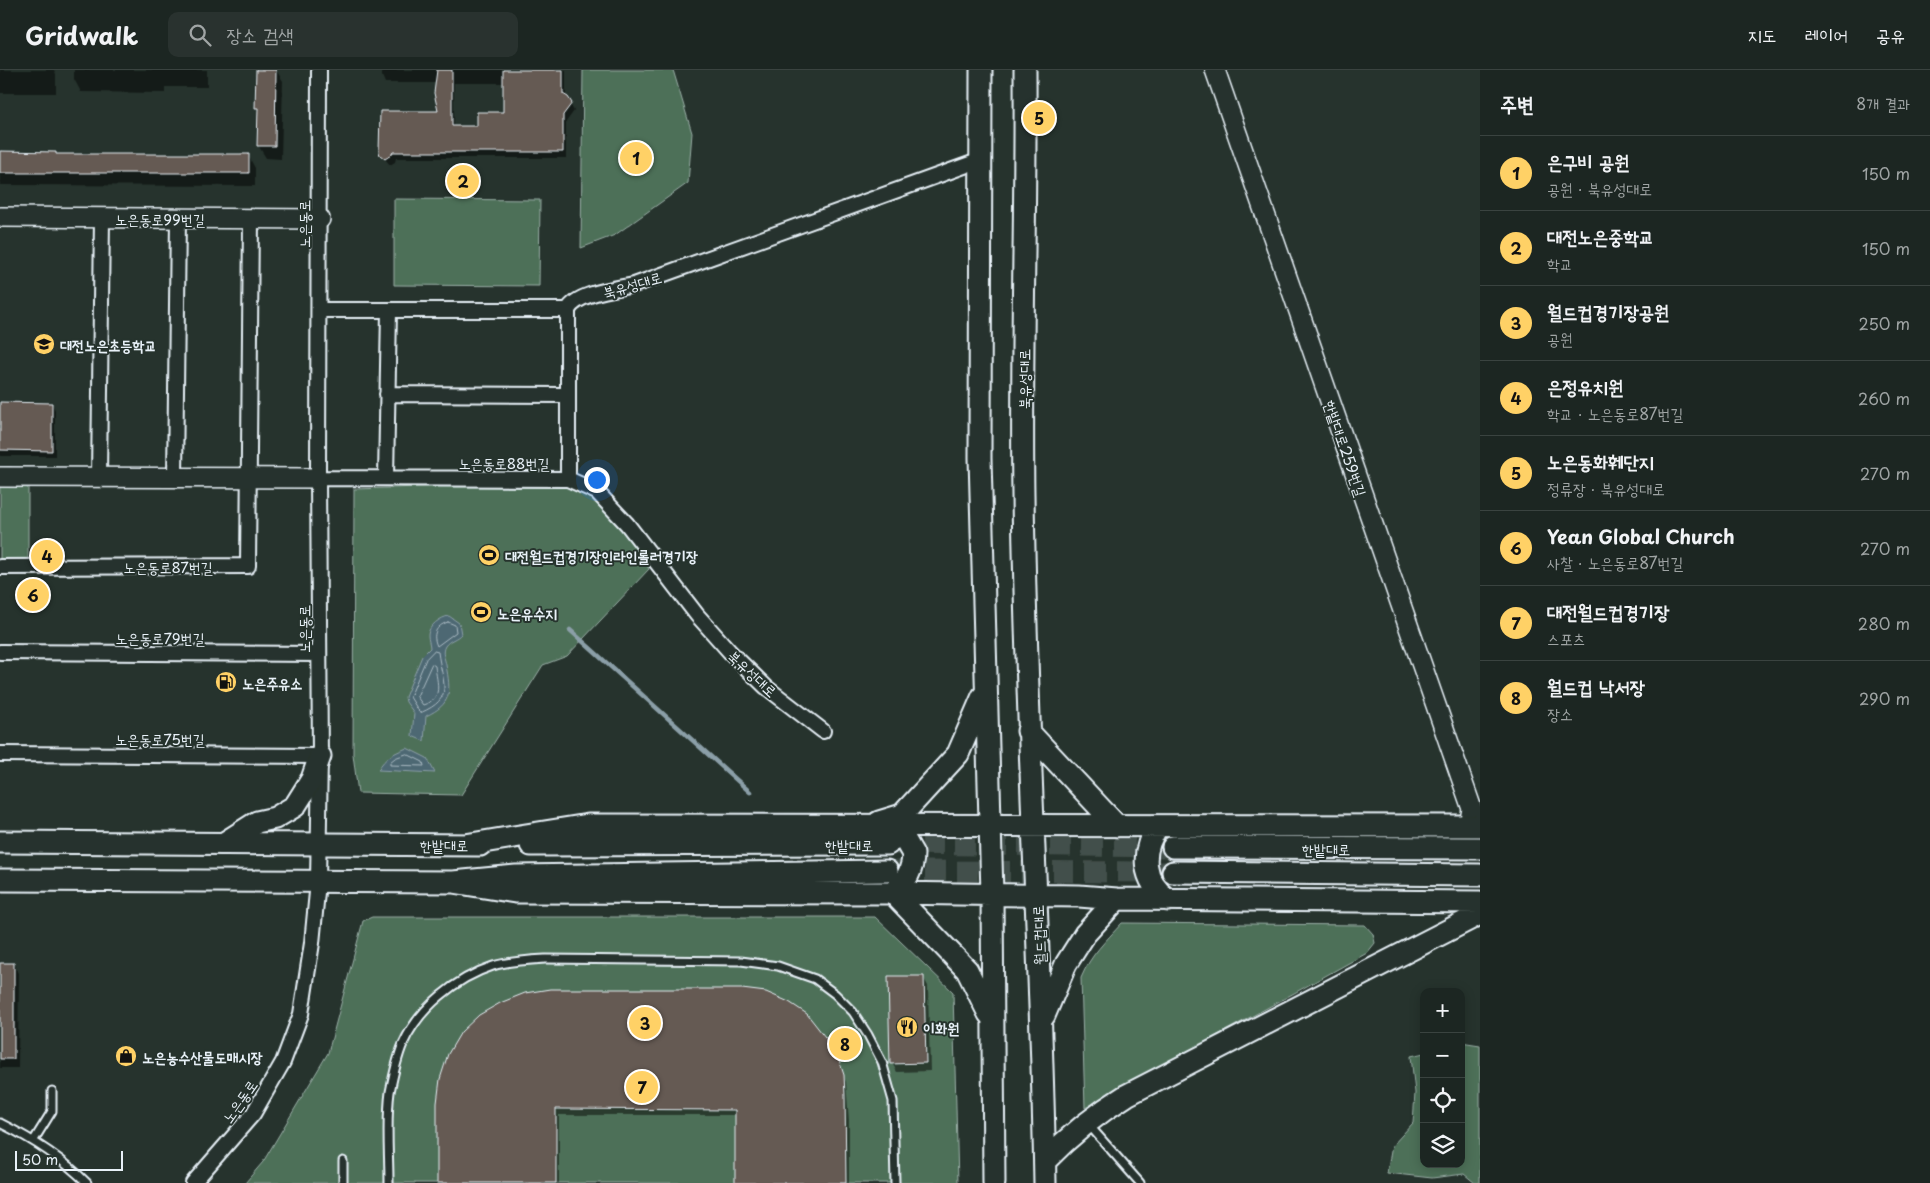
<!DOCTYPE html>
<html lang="ko">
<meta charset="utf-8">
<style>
body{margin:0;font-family:"Playpen Sans","Poor Story",sans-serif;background:#29322f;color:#f1f3f6}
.controls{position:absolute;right:15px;bottom:15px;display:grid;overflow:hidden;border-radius:10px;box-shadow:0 2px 12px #0003}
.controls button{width:45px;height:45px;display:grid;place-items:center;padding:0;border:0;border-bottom:1px solid #3a4340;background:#1c2622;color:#f1f3f6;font:25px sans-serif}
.scale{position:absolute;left:15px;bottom:12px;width:108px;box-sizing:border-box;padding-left:5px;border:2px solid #e8f1f8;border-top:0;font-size:14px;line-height:18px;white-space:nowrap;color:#e8f1f8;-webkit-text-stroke:4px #26332d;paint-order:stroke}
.you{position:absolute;left:596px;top:409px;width:18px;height:18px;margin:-12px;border:4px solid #fff;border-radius:50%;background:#1a73e8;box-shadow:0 0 0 8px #1a73e833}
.badge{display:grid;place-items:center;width:32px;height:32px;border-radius:50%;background:#ffd166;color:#111;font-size:16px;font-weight:700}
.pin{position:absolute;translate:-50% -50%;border:2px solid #fff;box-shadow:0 1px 5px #0006}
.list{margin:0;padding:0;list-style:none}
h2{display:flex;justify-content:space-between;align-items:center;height:65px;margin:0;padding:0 20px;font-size:21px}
h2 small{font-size:16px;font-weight:400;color:#a0a5a5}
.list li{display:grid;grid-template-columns:32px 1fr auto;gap:15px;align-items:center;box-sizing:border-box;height:75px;padding:0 20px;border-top:1px solid #3a4340}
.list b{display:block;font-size:19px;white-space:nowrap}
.list p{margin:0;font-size:16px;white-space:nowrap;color:#a0a5a5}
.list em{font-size:16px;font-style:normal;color:#a0a5a5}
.icon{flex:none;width:28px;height:28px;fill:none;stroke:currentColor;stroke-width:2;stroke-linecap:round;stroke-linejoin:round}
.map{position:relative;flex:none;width:1480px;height:1113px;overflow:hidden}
header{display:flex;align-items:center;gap:30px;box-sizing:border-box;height:70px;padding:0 25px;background:#1c2622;border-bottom:1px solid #3a4340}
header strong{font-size:24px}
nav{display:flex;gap:28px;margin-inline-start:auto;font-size:18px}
.search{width:350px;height:45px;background:#29322f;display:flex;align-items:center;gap:12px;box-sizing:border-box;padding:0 18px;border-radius:10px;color:#a0a5a5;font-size:19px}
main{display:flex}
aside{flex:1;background:#1c2622}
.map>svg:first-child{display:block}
.green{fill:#4e6f59;stroke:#9bb0a8}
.water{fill:#4d6873;stroke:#8b9fa8}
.shadow{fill:#0007;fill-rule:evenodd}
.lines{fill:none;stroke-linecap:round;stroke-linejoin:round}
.shore{stroke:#aabac3;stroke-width:1}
.stream{stroke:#8b9fa8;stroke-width:4.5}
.building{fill:#655a52;stroke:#e8f1f8}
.primary-tunnel{stroke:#43504b;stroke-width:21;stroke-dasharray:21 11;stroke-linecap:butt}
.lane-casing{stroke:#e8f1f8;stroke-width:11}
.street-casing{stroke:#e8f1f8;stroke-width:18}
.secondary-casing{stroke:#e8f1f8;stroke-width:22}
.primary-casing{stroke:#e8f1f8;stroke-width:25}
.lane{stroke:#26332d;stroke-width:7}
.street{stroke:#26332d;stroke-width:14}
.secondary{stroke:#26332d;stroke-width:19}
.primary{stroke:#26332d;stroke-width:21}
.labels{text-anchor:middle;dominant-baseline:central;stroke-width:4;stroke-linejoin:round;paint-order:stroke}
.street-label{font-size:15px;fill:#e8f1f8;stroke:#26332d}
.poi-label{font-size:15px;font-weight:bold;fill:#e8f1f8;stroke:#26332d;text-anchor:start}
</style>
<header>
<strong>Gridwalk</strong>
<div class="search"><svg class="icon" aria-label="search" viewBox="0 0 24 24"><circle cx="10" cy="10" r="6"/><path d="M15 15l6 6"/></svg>장소 검색</div>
<nav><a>지도</a><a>레이어</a><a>공유</a></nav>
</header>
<main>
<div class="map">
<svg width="1480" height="1113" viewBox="0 0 1480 1113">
<rect width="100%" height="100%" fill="#26332d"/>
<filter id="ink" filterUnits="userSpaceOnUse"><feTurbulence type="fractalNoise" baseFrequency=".02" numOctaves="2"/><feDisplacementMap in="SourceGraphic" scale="10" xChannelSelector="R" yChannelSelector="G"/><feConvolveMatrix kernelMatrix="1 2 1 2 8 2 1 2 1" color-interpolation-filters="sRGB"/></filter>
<g filter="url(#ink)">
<path class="green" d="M 583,0 L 673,0 L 692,63 L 688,113 L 615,165 L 581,178 Z
M 394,129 L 540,130 L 539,216 L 394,215 Z
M 0,411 L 28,411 L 28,489 L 0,489 Z
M 558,413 L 599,431 L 626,461 L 649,499 L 567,586 L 543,595 L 461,725 L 358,723 L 353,684 L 354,419 Z
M 372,847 L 875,847 L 953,922 L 958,1113 L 245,1113 L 263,1092 L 328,983 L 363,851 Z
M 1122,853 L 1365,855 L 1373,864 L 1375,873 L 1367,883 L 1085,1038 L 1081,908 C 1091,884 1105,872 1122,853 Z
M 1461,972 L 1480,975 L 1480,1113 L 1475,1113 L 1464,1104 L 1432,1108 L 1387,1103 L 1392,1076 L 1413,1053 L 1415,1023 L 1411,986 L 1424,983 L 1424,1094 L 1461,1094 Z"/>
<path class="water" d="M 449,546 L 459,553 L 461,564 C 457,569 449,570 445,576 C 441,583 445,588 446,595 C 451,622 452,634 426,646 L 424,671 L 412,666 L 414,643 L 406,632 L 405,627 L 422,586 L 430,578 C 430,574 428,570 428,565 C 428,556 441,547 449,546 Z
M 407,678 L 427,688 L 435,703 L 378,700 C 385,687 394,683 407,678 Z"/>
<path class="shadow" d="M 0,0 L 54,0 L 56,4 L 56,23 L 0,23 Z
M 74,0 L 207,0 L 207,17 L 165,17 L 165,23 L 81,22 L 74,9 Z
M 257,0 L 276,0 L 283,11 L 281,89 L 266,88 L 258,75 Z
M 382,0 L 566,0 L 566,27 L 574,41 L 566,52 L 566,88 L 396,88 L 395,92 L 390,95 L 382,85 L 439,42 L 437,13 L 385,13 L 382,6 ZM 454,13 L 504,13 L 504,44 L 479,57 L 454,57 Z
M 0,82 L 56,83 L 57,85 L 248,85 L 255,98 L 255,116 L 0,115 Z
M 0,333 L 52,334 L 55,340 L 55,386 L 0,386 Z
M 0,894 L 14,894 L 19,903 L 18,998 L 0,998 Z
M 923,907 L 928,916 L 930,1001 L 897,1002 L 892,993 Z
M 835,982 L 846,1012 L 849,1050 L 849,1113 L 737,1113 L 737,1045 L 559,1045 L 559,1113 L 438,1113 L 438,1033 Z"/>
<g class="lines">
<path class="shore" d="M 448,552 L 455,555 L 456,562 L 437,576 C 432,565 435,556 448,552 Z
M 434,581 L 438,582 C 442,613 456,628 420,643 L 410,627 L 426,589 Z
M 432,594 L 435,596 C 437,614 444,628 423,635 L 417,627 Z
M 407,684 L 423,692 L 424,696 L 390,695 L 390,692 L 395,688 Z"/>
<path class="stream" d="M 570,560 L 750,722"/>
</g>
<path class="building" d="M 256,0 L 276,0 L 275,76 L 257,76 L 258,38 L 255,38 Z
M 437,0 L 452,0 L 452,56 L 477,56 L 477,42 L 503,42 L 503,0 L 563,0 L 563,24 L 568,27 L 572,33 L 563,45 L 563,82 L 393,82 L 391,85 L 385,89 L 380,85 L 379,82 L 380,41 L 438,41 L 434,23 Z
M 0,81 L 56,82 L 56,84 L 249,84 L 249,103 L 0,103 Z
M 0,332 L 52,333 L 52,381 L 0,380 Z
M 0,893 L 14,893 L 14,989 L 0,989 Z
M 888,906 L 924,906 L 926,993 L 890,994 Z
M 550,919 L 742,919 L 766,922 L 789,932 L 807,944 L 836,981 L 844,1005 L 845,1025 L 846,1113 L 735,1113 L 735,1040 L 556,1039 L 556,1113 L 437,1113 L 437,1033 L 440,1009 L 448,984 L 461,962 L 479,945 L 500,933 L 525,923 Z"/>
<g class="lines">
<path class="primary-tunnel" d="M 890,774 L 1173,777
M 893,801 L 1173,802"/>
<g class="lane-casing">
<path id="lane" d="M 0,1053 C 32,1069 61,1087 87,1113
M 1088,1054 L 1140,1113
M 34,1070 L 52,1041 L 52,1021
M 343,1113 L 343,1091
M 389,1113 C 389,1083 386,1051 390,1022 C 393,1007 397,988 403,974 C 419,938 456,908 493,896 C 509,891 528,890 546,889 L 741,891 L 778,896 L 815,909 L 835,924 L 853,942 L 868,965 L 882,992 L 893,1031 L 895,1113"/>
</g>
<g class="street-casing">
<path id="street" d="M 320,240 L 568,240 L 568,409
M 568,240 C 577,223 615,219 634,215 L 981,90
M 387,324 L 568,325
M 99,408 L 102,147
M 175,408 L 178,148
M 318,408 L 568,409 L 597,422 L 627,454 L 697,545 L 730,582 L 766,617 L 823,661
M 386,408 L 389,240
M 0,497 L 248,496 L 251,148
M 0,582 L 319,584
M 0,684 L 320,686
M 193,1113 L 253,1044 L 283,992 L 301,944 L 312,873 L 318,812 L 320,686 L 318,408 L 319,0"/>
</g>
<g class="secondary-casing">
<path id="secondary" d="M 1215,0 L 1472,739 L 1469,756
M 0,147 L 320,149
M 0,407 L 318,408"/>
</g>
<g class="primary-casing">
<path id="primary" d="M 981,0 L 980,388 L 992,824 L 994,1113
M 1025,0 C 1026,142 1021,284 1023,425 C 1026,655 1041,884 1045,1113
M 1028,661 L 1117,756
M 879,752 L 902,745 L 958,684 L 983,626
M 885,756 L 901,763 L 913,784 C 913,800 905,813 893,823 L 967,900 L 989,944
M 1158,756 C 1140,782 1142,810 1168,830
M 0,772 L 480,775
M 224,773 L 257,752 L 275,748 L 295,736 L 312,709 L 320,686
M 465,775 L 588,755 L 1480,756
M 531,775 L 888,774
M 1173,777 L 1480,778
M 1173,802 L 1480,805
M 0,810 L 453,812 L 516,806 L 887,801
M 453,812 L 515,822 L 893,823 L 1079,826 L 1117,829 L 1480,832
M 1044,946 L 1066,894 L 1085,864 L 1117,829
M 1045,1091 C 1070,1065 1096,1044 1127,1025 L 1480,844"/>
</g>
<use href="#lane" class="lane"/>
<use href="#street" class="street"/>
<use href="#secondary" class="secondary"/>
<use href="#primary" class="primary"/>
</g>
</g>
<defs>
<g id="school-disc" transform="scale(1.125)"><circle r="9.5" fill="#ffd166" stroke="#26332d"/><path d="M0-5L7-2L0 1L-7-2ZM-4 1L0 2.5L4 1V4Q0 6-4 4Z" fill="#111"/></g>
<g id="stadium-disc" transform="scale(1.125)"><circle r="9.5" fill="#ffd166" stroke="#26332d"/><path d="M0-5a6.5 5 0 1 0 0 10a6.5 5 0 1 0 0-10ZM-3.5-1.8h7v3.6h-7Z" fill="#111"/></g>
<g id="fuel-disc" transform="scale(1.125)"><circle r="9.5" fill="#ffd166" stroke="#26332d"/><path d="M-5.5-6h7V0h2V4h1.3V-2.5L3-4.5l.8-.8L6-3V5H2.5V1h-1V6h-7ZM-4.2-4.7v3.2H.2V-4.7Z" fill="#111"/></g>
<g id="restaurant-disc" transform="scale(1.125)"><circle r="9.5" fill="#ffd166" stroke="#26332d"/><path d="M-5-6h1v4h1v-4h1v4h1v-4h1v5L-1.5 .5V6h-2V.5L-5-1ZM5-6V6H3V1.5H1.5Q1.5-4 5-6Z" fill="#111"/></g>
<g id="shop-disc" transform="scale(1.125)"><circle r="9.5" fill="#ffd166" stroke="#26332d"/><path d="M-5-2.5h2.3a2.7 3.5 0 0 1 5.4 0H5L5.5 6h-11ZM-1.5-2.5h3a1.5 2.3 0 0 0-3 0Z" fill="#111"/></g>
</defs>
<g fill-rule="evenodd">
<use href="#school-disc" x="44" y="274"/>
<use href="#stadium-disc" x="489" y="485"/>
<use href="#stadium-disc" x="481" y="542"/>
<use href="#fuel-disc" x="226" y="612"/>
<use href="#restaurant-disc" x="907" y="957"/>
<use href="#shop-disc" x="126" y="986"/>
</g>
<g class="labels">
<g class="street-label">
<text x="160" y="148">노은동로99번길</text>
<text transform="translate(303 154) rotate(-90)">노은동로</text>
<text transform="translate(632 214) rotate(-16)">북유성대로</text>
<text transform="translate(1023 309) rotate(-90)">북유성대로</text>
<text transform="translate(1346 378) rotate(71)">한밭대로259번길</text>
<text x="504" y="392">노은동로88번길</text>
<text x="168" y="496">노은동로87번길</text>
<text transform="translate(303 559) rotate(-90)">노은동로</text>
<text x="160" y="567">노은동로79번길</text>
<text transform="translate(753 603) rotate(43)">북유성대로</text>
<text x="160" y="668">노은동로75번길</text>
<text x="444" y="774">한밭대로</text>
<text x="849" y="774">한밭대로</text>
<text x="1326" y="778">한밭대로</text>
<text transform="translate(1038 865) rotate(-92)">월드컵대로</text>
<text transform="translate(239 1031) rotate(-55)">노은동로</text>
</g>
<g class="poi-label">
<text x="60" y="274">대전노은초등학교</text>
<text x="505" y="485">대전월드컵경기장인라인롤러경기장</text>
<text x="497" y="542">노은유수지</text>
<text x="242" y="612">노은주유소</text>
<text x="923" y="957">이화원</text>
<text x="142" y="986">노은농수산물도매시장</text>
</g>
</g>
</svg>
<div class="controls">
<button>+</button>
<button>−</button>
<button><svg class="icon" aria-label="locate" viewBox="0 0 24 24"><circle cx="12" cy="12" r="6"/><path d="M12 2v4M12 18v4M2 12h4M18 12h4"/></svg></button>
<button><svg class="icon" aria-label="layers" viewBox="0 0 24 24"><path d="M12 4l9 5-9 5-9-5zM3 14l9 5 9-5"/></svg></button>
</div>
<div class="scale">50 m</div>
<div class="you"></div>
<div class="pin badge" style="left:636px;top:88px">1</div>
<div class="pin badge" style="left:463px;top:111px">2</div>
<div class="pin badge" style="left:645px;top:953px">3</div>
<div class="pin badge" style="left:47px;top:486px">4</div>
<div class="pin badge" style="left:1039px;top:48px">5</div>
<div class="pin badge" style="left:33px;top:525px">6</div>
<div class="pin badge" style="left:642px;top:1017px">7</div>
<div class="pin badge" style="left:845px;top:974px">8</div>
</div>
<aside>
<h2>주변<small>8개 결과</small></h2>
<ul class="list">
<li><span class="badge">1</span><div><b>은구비 공원</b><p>공원 · 북유성대로</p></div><em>150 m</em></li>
<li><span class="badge">2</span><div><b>대전노은중학교</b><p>학교</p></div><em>150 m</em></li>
<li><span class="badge">3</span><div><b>월드컵경기장공원</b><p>공원</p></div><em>250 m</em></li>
<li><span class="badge">4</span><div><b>은정유치원</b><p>학교 · 노은동로87번길</p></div><em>260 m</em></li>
<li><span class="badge">5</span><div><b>노은동화훼단지</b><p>정류장 · 북유성대로</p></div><em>270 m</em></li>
<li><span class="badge">6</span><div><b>Yean Global Church</b><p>사찰 · 노은동로87번길</p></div><em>270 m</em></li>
<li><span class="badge">7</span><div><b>대전월드컵경기장</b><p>스포츠</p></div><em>280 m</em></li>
<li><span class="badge">8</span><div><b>월드컵 낙서장</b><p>장소</p></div><em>290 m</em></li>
</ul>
</aside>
</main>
